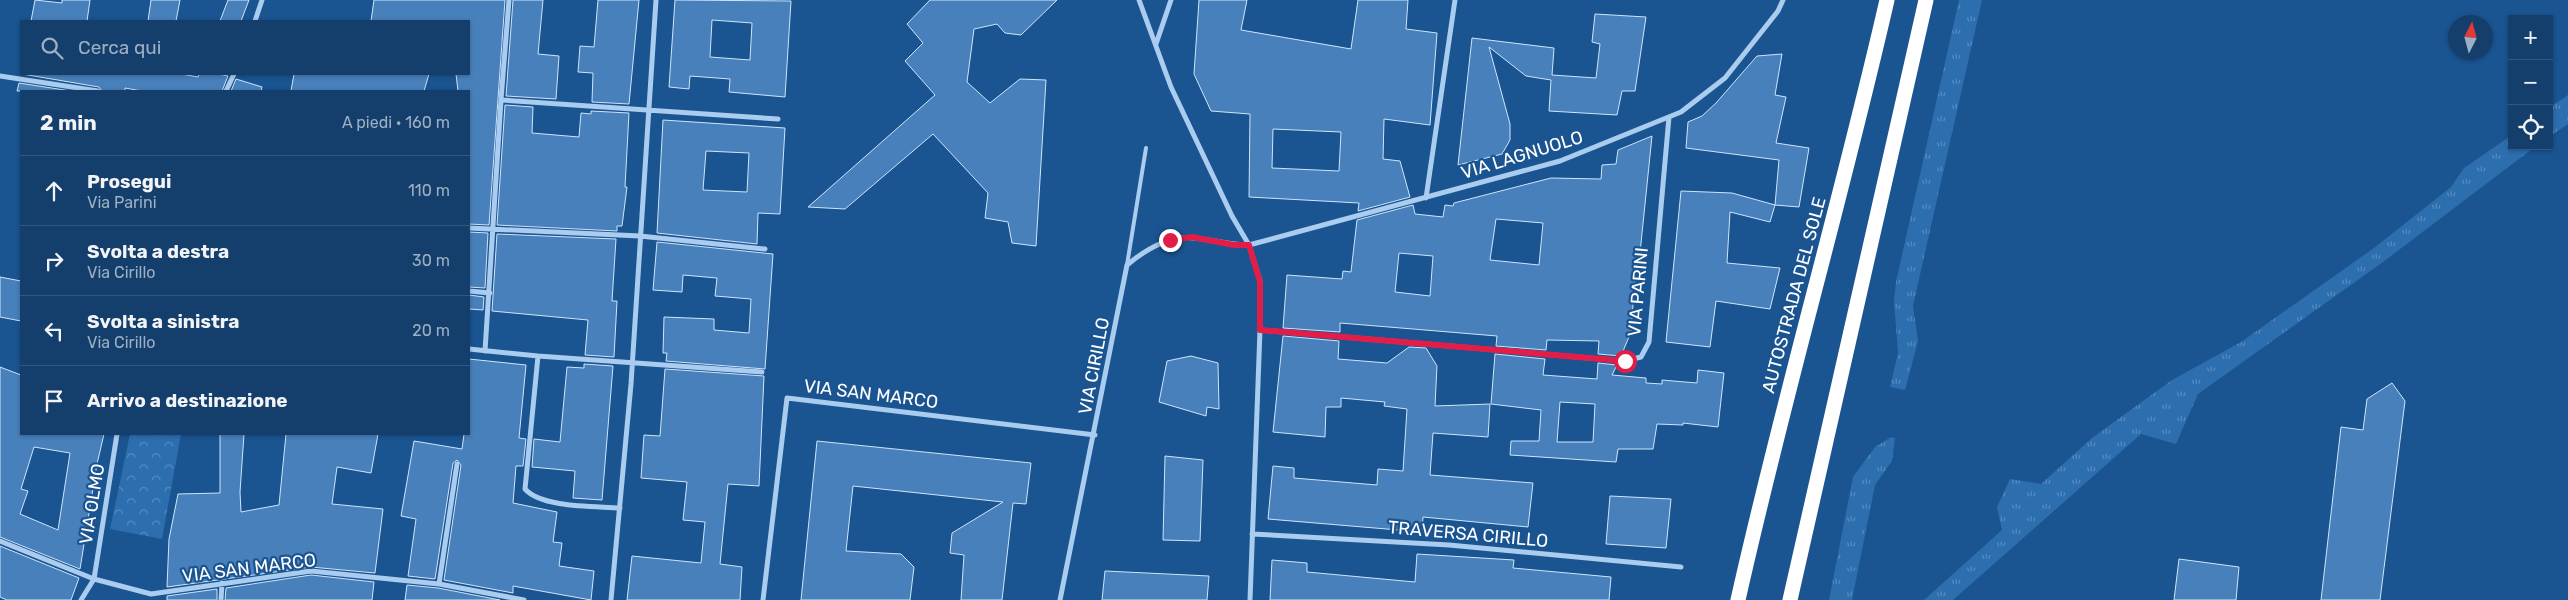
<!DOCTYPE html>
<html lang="it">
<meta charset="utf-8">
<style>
body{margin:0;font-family:Rubik,sans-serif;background:#1d4672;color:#f1f3f6}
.controls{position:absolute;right:15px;top:15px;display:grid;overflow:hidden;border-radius:0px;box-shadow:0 1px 4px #0004}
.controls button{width:45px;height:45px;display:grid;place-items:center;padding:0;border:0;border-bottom:1px solid #335880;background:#143f6d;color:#f1f3f6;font:25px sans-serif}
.compass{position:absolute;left:2448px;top:15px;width:45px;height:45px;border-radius:50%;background:#143f6d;box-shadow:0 1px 4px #0004;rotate:6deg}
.stop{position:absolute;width:15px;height:15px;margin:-11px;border:4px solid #e11d48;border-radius:50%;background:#fff}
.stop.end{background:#e11d48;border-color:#fff;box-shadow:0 1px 5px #0008}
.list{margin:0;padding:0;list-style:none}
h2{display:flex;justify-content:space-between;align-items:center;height:65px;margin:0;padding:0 20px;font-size:21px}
h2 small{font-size:16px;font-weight:400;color:#9dafc2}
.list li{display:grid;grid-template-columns:32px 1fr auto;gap:15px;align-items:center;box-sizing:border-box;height:70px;padding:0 20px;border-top:1px solid #335880}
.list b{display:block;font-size:19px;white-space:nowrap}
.list p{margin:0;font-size:16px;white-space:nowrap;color:#9dafc2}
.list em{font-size:16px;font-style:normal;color:#9dafc2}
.icon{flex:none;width:28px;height:28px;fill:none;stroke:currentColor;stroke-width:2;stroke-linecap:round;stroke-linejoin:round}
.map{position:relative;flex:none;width:2568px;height:600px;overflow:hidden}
.search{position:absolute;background:#143f6d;box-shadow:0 1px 4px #0004;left:20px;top:20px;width:450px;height:55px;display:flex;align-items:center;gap:12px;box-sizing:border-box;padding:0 18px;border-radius:0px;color:#9dafc2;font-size:19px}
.panel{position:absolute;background:#143f6d;box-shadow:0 1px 4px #0004;left:20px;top:90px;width:450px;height:345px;border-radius:0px}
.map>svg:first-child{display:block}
.grass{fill:url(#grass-tufts)}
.park{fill:url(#park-crowns)}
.building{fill:#4780ba;stroke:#cfe5fb;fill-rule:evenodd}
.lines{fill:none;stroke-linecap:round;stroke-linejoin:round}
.lane{stroke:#a9ccef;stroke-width:4}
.street{stroke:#a9ccef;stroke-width:5}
.highway{stroke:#fff;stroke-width:15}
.route{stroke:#e11d48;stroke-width:6}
.labels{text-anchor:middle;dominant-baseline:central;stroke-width:4.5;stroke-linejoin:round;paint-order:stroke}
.street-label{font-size:18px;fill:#fff;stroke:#1a5491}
</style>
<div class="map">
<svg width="2568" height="600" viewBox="0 0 2568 600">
<defs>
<pattern id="grass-tufts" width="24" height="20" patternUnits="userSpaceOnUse" patternTransform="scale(1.25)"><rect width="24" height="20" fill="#2d6eaf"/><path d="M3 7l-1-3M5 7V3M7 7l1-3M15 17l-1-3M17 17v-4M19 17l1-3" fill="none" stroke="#578bbf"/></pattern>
<pattern id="park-crowns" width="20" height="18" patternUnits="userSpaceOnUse" patternTransform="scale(1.25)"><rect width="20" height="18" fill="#2d6eaf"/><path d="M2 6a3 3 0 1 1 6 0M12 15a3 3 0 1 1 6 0" fill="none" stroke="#578bbf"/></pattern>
</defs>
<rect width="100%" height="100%" fill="#1a5491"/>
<path class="grass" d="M 1959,0 L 1982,0 L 1913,306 L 1918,341 L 1905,390 L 1890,387 L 1898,353 L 1894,300 L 1896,282 Z
M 2568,95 L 2568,124 L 2549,137 L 2549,108 Z
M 2512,135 L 2512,146 L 2536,146 L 2383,262 L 2198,394 L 2176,444 L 2141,434 L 1953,600 L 1924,600 L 2002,530 L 1997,507 L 2010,479 L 2041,484 L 2092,438 L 2172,380 L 2241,342 L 2374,248 L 2451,187 L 2464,168 Z
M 1891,437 L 1895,438 L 1892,461 L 1875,485 L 1852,600 L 1829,600 L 1853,477 L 1875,447 Z"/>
<path class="park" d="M 130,434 L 181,434 L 162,539 L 110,529 Z"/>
<path class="building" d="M 35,0 L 62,3 L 62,0 L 90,0 L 87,21 L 31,21 Z
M 151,0 L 180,0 L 176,21 L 148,21 Z
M 228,0 L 249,0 L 241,21 L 220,21 Z
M 374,0 L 505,0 L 489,225 L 469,224 L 469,91 L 458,91 L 456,74 L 469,74 L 469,21 L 371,21 Z
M 513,0 L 543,0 L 538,54 L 559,56 L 556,99 L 506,96 Z
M 598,0 L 639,0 L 629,104 L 592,102 L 593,73 L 578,72 L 580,46 L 594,47 Z
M 675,0 L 791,1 L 785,97 L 729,92 L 730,79 L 690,76 L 689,89 L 669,87 ZM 712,20 L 752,23 L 750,60 L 710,57 Z
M 930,0 L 1057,0 L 1021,35 L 1005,33 L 997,24 L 974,29 L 967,82 L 990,103 L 1020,79 L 1046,80 L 1036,246 L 1012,243 L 1008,222 L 985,218 L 988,193 L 933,134 L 845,209 L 808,207 L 935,95 L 905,61 L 923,43 L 907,24 Z
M 1199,0 L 1247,0 L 1241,30 L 1351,49 L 1358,0 L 1408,0 L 1406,29 L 1437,33 L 1430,125 L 1384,119 L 1383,159 L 1400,161 L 1410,197 L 1358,211 L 1359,203 L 1249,197 L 1250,114 L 1211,111 L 1194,74 ZM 1273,129 L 1341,132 L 1339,171 L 1272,168 Z
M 1595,14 L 1646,17 L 1635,91 L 1622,91 L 1617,115 L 1549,111 L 1551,80 L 1526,76 L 1489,47 L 1510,124 L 1510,140 L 1502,154 L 1458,165 L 1472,38 L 1554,48 L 1552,75 L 1596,78 L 1600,44 L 1592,42 Z
M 1782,54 L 1775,95 L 1786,97 L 1776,143 L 1809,148 L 1799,207 L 1775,205 L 1779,160 L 1686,148 L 1688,122 L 1702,116 L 1716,103 L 1757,56 Z
M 22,74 L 181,74 L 198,77 L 199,74 L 219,74 L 228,76 L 222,91 L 142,91 L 125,88 L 125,91 L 102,91 L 99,87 Z
M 294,74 L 429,74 L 424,91 L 291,91 Z
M 236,79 L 262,87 L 261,91 L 231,91 Z
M 19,83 L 71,91 L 17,91 Z
M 505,105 L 533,107 L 532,133 L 579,137 L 581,113 L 591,114 L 591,111 L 629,113 L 625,187 L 627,187 L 622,226 L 617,226 L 617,231 L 497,225 Z
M 663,120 L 785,128 L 780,214 L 758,213 L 757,244 L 657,233 ZM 706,151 L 749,153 L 747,192 L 703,190 Z
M 1652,136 L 1640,253 L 1641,277 L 1635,277 L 1631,332 L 1621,356 L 1598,354 L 1599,341 L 1547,340 L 1546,350 L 1496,346 L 1497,336 L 1413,329 L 1340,323 L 1340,332 L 1283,328 L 1287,275 L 1342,279 L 1343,271 L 1351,272 L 1357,220 L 1413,205 L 1415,214 L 1443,217 L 1445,205 L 1453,206 L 1454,203 L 1551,178 L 1601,179 L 1602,165 L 1616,164 L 1618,150 ZM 1496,219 L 1543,223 L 1539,265 L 1490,260 ZM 1399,253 L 1433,256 L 1430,296 L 1395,292 Z
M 1681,191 L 1732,193 L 1775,205 L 1770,222 L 1730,212 L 1727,263 L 1780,268 L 1770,309 L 1716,301 L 1710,347 L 1666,342 Z
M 469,232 L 488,233 L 485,288 L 469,287 Z
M 497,234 L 616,239 L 612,301 L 617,301 L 614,357 L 585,355 L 588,320 L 492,311 Z
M 657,242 L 773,254 L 765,369 L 666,361 L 667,353 L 663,353 L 664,317 L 714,319 L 714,330 L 749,333 L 751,299 L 715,296 L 717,278 L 683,275 L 682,292 L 653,290 Z
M 0,277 L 21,281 L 21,321 L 0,317 Z
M 469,295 L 484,297 L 483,310 L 469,309 Z
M 1283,336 L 1339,341 L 1338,359 L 1387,363 L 1409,347 L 1426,348 L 1437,366 L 1435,406 L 1490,404 L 1488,437 L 1433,433 L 1430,475 L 1533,483 L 1528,527 L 1423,517 L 1422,532 L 1268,519 L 1273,466 L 1294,468 L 1294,478 L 1377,485 L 1378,469 L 1403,471 L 1407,409 L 1384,406 L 1385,402 L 1341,398 L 1341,407 L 1326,407 L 1325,437 L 1273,432 Z
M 1495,354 L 1545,359 L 1543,375 L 1597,379 L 1598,363 L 1617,365 L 1612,375 L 1646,378 L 1646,383 L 1662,384 L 1662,380 L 1697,383 L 1698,370 L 1724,373 L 1718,427 L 1683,423 L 1683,425 L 1657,424 L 1653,449 L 1618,449 L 1616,462 L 1510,455 L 1511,441 L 1539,441 L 1541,410 L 1491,404 ZM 1560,402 L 1595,404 L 1593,442 L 1557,442 Z
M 1191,356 L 1218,363 L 1219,409 L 1207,407 L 1206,416 L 1159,402 L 1167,361 Z
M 469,359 L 526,365 L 519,438 L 526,439 L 523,466 L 516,466 L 513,503 L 557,512 L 553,542 L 562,543 L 559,566 L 594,571 L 591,600 L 513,586 L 513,593 L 444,580 L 461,465 L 457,460 L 453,463 L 435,579 L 408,576 L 416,519 L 401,516 L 414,441 L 462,449 L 464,434 L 469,434 Z
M 584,364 L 613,366 L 602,500 L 573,498 L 575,471 L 532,467 L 534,439 L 560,442 L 567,367 L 584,368 Z
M 0,367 L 21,375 L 21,434 L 104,434 L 97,464 L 80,569 L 0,537 ZM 34,447 L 70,453 L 58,530 L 20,514 L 28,491 L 21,489 Z
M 665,369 L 764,376 L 759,486 L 728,484 L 720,564 L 742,567 L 740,600 L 627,600 L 632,556 L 701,563 L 705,522 L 683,520 L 687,482 L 641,478 L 644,435 L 660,436 Z
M 2392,383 L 2405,401 L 2380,600 L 2321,600 L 2341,427 L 2363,430 L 2367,399 Z
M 220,434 L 244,434 L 240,492 L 241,512 L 279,505 L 286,434 L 378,434 L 371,473 L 337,467 L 332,504 L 383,509 L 375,573 L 311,567 L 167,587 L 169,539 L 178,494 L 220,493 Z
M 817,441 L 1031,463 L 1026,504 L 1013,503 L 1002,600 L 961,600 L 964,555 L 950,553 L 952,533 L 1003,502 L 853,486 L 846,551 L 901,554 L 914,567 L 910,600 L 801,600 Z
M 1165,456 L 1203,460 L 1200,541 L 1163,540 Z
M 1610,496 L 1671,499 L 1666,548 L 1606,544 Z
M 0,546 L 79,578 L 71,600 L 7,600 L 0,597 Z
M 1417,554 L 1514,560 L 1513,568 L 1611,577 L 1609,600 L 1270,600 L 1272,560 L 1307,563 L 1307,572 L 1415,582 Z
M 2179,559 L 2239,567 L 2236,600 L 2174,600 Z
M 1105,571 L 1209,576 L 1207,600 L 1102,600 Z
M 311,575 L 374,582 L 372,600 L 225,600 L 226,588 Z
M 407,585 L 438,588 L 500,600 L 405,600 Z
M 217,589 L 217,600 L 167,600 L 167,596 Z"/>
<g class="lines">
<path class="lane" d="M 1127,265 L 1146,148"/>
<path class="street" d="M 509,0 L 501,100 L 778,119
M 1139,0 L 1171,87 L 1232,216 L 1249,245 L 1260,281 L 1260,330 L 1250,600
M 255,21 L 262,0
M 1156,44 L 1171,0
M 0,76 L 98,91
M 226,91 L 234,74
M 1426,198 L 1455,0
M 469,228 L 640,236 L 765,249
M 469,291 L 490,293
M 1260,330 L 1625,361 L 1641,357 L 1649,342 L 1669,117
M 469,349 L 538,356 L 762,372
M 485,351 L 501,100
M 538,356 L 525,489 C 542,508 595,506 620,508
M 1252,534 L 1449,545 L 1681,567
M 0,541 L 94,579 L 151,594 L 311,571 L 439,584 L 524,600
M 439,584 L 457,464
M 81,600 L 94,579 L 117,434
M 221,600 L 222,583
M 611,600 L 631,384 L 656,0
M 763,600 L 787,398 L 1095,435
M 1060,600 L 1127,265 C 1145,250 1169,234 1195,238 C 1213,240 1230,245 1249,245 L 1560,161 L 1681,112 L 1725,78 L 1778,11 L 1783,0"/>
<path class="highway" d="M 1738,600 C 1783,399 1841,201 1887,0
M 1790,600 L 1926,0"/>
</g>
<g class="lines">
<path class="route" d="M 1170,240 L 1192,237 L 1234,245 L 1249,245 L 1260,282 L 1260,330 L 1625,361"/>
</g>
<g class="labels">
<g class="street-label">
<text transform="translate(1522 155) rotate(-17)">VIA LAGNUOLO</text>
<text transform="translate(1638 292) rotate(-85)">VIA PARINI</text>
<text transform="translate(1794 295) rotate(-75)">AUTOSTRADA DEL SOLE</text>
<text transform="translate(1094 366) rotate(-79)">VIA CIRILLO</text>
<text transform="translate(871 394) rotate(7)">VIA SAN MARCO</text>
<text transform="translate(92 504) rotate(-81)">VIA OLMO</text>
<text transform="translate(1468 534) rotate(5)">TRAVERSA CIRILLO</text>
<text transform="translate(249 568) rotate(-7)">VIA SAN MARCO</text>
</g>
</g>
</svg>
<div class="controls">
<button>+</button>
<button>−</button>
<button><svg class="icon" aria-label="locate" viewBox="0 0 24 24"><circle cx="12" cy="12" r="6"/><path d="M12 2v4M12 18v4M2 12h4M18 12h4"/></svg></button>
</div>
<svg class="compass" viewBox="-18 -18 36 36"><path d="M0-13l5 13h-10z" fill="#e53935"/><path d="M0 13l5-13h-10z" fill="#9dafc2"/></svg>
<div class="stop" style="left:1625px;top:361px"></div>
<div class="stop end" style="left:1170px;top:240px"></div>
<div class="search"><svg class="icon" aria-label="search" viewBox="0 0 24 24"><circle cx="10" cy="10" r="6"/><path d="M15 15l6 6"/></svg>Cerca qui</div>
<section class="panel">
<h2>2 min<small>A piedi · 160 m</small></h2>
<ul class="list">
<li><svg class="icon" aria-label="ahead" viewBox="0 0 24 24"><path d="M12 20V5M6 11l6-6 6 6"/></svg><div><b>Prosegui</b><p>Via Parini</p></div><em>110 m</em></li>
<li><svg class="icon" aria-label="right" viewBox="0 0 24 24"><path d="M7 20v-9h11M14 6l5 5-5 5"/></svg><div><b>Svolta a destra</b><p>Via Cirillo</p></div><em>30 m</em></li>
<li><svg class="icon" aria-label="left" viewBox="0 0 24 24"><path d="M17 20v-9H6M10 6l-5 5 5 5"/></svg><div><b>Svolta a sinistra</b><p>Via Cirillo</p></div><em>20 m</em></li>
<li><svg class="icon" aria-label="arrive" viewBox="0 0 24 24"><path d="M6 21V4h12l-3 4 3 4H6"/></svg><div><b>Arrivo a destinazione</b></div></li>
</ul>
</section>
</div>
